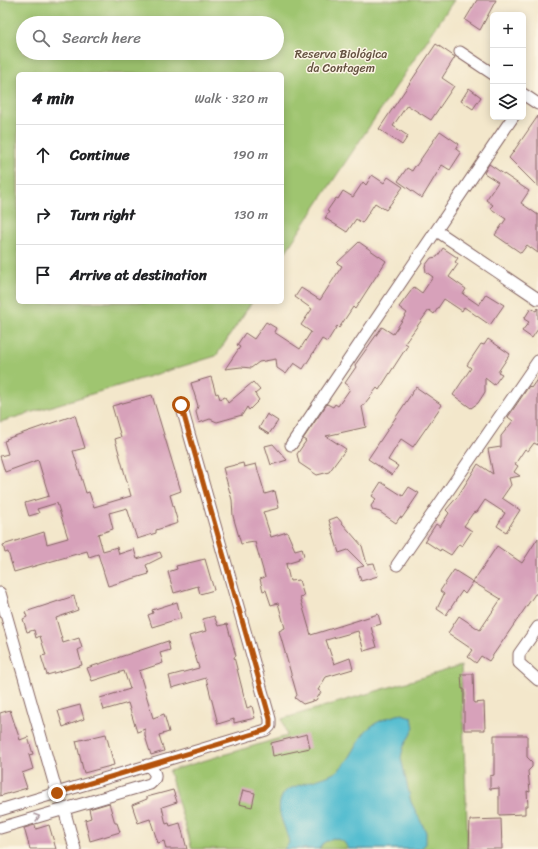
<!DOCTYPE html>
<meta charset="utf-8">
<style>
body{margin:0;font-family:Sriracha,sans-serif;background:#f2f2f2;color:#202124}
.controls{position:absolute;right:12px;top:12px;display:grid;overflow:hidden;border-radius:6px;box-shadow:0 2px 10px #0003}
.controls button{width:36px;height:36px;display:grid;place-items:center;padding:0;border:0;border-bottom:1px solid #e0e0e0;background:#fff;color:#202124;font:20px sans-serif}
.stop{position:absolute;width:12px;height:12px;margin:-9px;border:3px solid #b45309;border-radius:50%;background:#fff}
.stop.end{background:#b45309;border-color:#fff;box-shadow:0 1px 4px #0008}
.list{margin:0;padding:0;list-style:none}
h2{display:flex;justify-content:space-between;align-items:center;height:52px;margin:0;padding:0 16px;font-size:17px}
h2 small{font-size:13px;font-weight:400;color:#757577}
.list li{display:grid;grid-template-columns:26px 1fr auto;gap:12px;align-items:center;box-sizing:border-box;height:60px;padding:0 16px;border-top:1px solid #e0e0e0}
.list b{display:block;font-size:15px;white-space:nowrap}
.list em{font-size:13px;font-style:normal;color:#757577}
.icon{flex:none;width:22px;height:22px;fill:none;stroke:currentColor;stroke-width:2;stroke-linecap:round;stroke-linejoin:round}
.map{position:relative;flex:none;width:538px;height:849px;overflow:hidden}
.search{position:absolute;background:#fff;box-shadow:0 2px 10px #0003;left:16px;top:16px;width:268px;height:44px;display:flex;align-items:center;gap:10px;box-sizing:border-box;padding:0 14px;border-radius:22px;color:#757577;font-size:15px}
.panel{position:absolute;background:#fff;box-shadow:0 2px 10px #0003;left:16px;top:72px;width:268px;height:232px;border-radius:6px}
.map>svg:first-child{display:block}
.green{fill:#9fc570;stroke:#74724e;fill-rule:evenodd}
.water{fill:#54bdd0;stroke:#4f6e7e}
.building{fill:#d7a1ba}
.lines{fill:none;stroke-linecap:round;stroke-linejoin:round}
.minor-casing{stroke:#856563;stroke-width:13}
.minor{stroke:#fff;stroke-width:11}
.oneway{stroke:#ae9aa0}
.route{stroke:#b45309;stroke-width:5}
.labels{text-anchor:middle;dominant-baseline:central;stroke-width:3;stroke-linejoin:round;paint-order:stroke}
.park-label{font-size:12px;fill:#645140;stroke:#fcf5e5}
</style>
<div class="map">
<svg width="538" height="849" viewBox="0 0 538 849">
<rect width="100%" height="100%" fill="#fcf5e5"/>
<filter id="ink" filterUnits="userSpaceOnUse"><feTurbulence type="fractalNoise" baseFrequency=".025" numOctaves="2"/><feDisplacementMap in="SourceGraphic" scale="8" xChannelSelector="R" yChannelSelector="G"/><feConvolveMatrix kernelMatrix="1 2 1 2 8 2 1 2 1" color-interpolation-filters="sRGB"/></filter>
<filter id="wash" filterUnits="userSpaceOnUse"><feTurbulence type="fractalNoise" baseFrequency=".012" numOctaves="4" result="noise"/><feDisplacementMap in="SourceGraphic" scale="16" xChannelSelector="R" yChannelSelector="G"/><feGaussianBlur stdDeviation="0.9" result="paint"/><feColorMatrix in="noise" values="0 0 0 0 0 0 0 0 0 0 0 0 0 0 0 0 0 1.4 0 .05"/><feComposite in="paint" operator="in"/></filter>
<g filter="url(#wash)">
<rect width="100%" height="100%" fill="#f3e7cb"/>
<path class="green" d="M 0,0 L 454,0 L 282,257 L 282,74 L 18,74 L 18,302 L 252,302 L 216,356 L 0,422 ZM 23,23 L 277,23 L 277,53 L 23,53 Z
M 461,666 L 468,849 L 192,849 L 169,771 L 287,736 L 282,719 Z"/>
<path class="water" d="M 401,714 L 412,717 L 414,728 L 403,748 L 401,758 L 411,802 L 426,832 L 426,844 L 420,849 L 349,849 L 343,841 L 333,838 L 323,843 L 319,849 L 284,849 L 289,843 C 287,826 272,811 284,793 C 289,785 325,780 337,771 C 349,762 354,749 362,736 C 370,723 386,718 401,714 Z"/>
<g id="blocks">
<path class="building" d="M 477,0 L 496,0 L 480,30 L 465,20 Z
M 436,44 L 455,57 L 442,78 L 454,86 L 431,120 L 407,105 L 393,126 L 408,136 L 402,145 L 379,129 Z
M 469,88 L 481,97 L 473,109 L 461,101 Z
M 538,116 L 538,187 L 509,158 Z
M 440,131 L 459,144 L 456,149 L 461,153 L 450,170 L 442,165 L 422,198 L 398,181 L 407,168 L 412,171 L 415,166 L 416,166 Z
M 489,164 L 529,191 L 521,203 L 538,215 L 538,253 L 527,245 L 521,253 L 495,235 L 506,219 L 490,208 L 493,205 L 486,200 L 498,182 L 484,173 Z
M 372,175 L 384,183 L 388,177 L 403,187 L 386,210 L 375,203 L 362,223 L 356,219 L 347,232 L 325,218 L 329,212 L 327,211 L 336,198 L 338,199 L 343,191 L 353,197 L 363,182 L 366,185 Z
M 359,242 L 386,261 L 355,309 L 353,307 L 339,328 L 337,326 L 327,342 L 322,339 L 303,369 L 294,363 L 286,374 L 277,368 L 276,359 L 259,362 L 251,368 L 241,367 L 225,369 L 240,347 L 237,345 L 245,333 L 254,339 L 266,322 L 276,328 L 274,332 L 300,349 L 311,332 L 301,325 L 312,309 L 295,297 L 301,288 L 320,300 L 342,266 L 337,263 Z
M 443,248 L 458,258 L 455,262 L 458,264 L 449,277 L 466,289 L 463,294 L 479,305 L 486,294 L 504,305 L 490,325 L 464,307 L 462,311 L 444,299 L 434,314 L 429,310 L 405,343 L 408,345 L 379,390 L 377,388 L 362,407 L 366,427 L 326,436 L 346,449 L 329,472 L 317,475 L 299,463 L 297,454 L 306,441 L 303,439 L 327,404 L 333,407 L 335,404 L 338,406 L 350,389 L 348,388 L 349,386 L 345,383 L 356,367 L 355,365 L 382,327 L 393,334 L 407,313 L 399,307 L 414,287 L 422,293 L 433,277 L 426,272 L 425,266 L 431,258 L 437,257 Z
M 531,308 L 536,311 L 538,308 L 538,329 L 532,338 L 522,331 L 529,322 L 524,319 Z
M 488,339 L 510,354 L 498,372 L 502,374 L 494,385 L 485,378 L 485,392 L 478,403 L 471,408 L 453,395 L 471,368 L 467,365 L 481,344 L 484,345 Z
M 211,377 L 216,394 L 218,393 L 220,399 L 225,397 L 228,403 L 253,382 L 260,390 L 255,394 L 259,400 L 249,410 L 247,407 L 242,415 L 217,422 L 210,419 L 199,423 L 196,412 L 198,406 L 191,383 Z
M 538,378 L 538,445 L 534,443 L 528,451 L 525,449 L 515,464 L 518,466 L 514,472 L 520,476 L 509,478 L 511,485 L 502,498 L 520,510 L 506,532 L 497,526 L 505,513 L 485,500 L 477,512 L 473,513 L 464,526 L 472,531 L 462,546 L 459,544 L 451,555 L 441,549 L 440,551 L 425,541 L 436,524 L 440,527 L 449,513 L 446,510 L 458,496 L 478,464 L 493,474 L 488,449 L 501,447 L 501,436 L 513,421 L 508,417 L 529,386 L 531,388 Z
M 416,387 L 442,405 L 413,447 L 401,439 L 388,460 L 398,466 L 392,475 L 368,459 Z
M 152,395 L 181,491 L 170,495 L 178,523 L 156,530 L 156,533 L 137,539 L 127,508 L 109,513 L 113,529 L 98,534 L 103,551 L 117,547 L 119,554 L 134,549 L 137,559 L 160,552 L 162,557 L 146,565 L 149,574 L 108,586 L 98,554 L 89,557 L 87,551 L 14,572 L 8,552 L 5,553 L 3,545 L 44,532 L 47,544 L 68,538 L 57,503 L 37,509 L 39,513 L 29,516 L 25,503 L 49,496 L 38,460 L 5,472 L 0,456 L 8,454 L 4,441 L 7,440 L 6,439 L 75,415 L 85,448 L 73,451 L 86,493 L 89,492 L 94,507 L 131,496 L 115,439 L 121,437 L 112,406 Z
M 267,414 L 278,421 L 269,434 L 259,428 Z
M 273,444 L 287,460 L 271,465 L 265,446 Z
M 243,463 L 244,467 L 256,464 L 265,494 L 275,491 L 279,508 L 263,512 L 271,537 L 287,532 L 294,548 L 295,550 L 302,548 L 304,556 L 298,558 L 299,560 L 286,564 L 290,581 L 299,580 L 304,596 L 300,597 L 311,635 L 378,614 L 381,624 L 371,627 L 377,647 L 364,651 L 358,631 L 326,640 L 334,664 L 350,658 L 353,669 L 326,677 L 318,690 L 321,692 L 316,700 L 303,704 L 295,698 L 297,695 L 279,631 L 285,628 L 278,603 L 271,605 L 266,590 L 263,591 L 260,579 L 265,577 L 255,542 L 241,544 L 233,516 L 232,500 L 223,468 Z
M 381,482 L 403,496 L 409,487 L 419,493 L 402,518 L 400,517 L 396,523 L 380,512 L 373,510 L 371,506 L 376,499 L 372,496 Z
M 337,517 L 362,546 L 367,564 L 374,563 L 378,576 L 361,581 L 357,568 L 364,566 L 348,550 L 339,553 L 329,520 Z
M 538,538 L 538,594 L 535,594 L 489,661 L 481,656 L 476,663 L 468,657 L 473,650 L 448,633 L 459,616 L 480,630 L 501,599 L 473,582 L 497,546 L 522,563 Z
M 205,559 L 214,590 L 200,594 L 198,586 L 174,593 L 168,572 L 177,569 L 176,566 Z
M 454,570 L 473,582 L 465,594 L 462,591 L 446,615 L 437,609 L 444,594 L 440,591 Z
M 74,596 L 78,610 L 56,618 L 63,643 L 79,638 L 82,648 L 78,650 L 82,665 L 47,675 L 41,656 L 46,655 L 40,636 L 36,638 L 34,630 L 27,632 L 23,619 L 27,617 L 25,612 Z
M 177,602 L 181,618 L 152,627 L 148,615 L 153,613 L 152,610 Z
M 214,616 L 218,626 L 227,624 L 236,656 L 234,657 L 247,708 L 252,706 L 255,718 L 234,723 L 234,719 L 218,724 L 206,678 L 172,688 L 169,676 L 199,668 L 189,636 L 206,631 L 203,619 Z
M 168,641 L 170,650 L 160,653 L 163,663 L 139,671 L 153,718 L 164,714 L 169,732 L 159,735 L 164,751 L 151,755 L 145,736 L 145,729 L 137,732 L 128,703 L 104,710 L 100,698 L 130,689 L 124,671 L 92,681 L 87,668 Z
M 461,674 L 473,674 L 474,703 L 484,702 L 485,730 L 464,730 L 464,689 L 462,689 Z
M 80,705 L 84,719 L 63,727 L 58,711 Z
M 10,710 L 20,740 L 28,737 L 33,754 L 29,755 L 33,769 L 22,773 L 27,788 L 0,796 L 0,713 Z
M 106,734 L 114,765 L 84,773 L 76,741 Z
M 307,734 L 310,748 L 273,756 L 271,743 Z
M 494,735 L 527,735 L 527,757 L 532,762 L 532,767 L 528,771 L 530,792 L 527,791 L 528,806 L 525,806 L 525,814 L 499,815 L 499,788 L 490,789 L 490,776 L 494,775 Z
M 173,790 L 177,802 L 162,807 L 166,824 L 169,823 L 170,826 L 180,823 L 187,849 L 166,849 L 164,841 L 158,843 L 150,819 L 138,823 L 132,805 L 147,799 L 147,797 Z
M 243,790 L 255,793 L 252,807 L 239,804 Z
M 109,803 L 115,823 L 117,823 L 120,832 L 90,841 L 85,820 L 91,818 L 89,809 Z
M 501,819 L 502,849 L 469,849 L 470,820 Z
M 35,825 L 36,829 L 49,825 L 56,849 L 30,849 L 24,828 Z"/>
</g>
</g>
<g filter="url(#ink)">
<use href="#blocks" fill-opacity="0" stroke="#856563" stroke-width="1"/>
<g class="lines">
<g class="minor-casing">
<path id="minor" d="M 460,52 L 493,74
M 523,94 L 538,104
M 437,231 L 538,299
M 291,445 L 513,117
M 397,565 L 538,361
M 0,593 L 57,793
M 538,627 L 519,654 L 519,663 L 538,680
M 64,809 L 75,849
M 0,810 L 266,730 L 270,726 L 270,719 L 181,405
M 0,828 L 150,784 C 159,777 155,771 147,765"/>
</g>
<use href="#minor" class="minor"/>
</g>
<defs><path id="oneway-chevron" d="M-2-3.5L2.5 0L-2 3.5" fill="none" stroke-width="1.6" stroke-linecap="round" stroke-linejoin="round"/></defs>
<use class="oneway" href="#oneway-chevron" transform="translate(37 817) rotate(-16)"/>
</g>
<g class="lines" filter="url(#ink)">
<path class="route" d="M 57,793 L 266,730 L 270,726 L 270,719 L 181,405"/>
</g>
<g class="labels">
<g class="park-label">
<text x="341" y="54">Reserva Biológica<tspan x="341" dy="14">da Contagem</tspan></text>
</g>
</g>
</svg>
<div class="controls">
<button>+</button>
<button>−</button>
<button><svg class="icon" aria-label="layers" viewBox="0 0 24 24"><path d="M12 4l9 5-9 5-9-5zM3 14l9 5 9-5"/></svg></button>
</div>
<div class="stop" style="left:181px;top:405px"></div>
<div class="stop end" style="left:57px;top:793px"></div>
<div class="search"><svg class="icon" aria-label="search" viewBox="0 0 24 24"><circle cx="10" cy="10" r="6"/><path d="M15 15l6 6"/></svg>Search here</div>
<section class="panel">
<h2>4 min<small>Walk · 320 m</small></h2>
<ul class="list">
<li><svg class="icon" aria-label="ahead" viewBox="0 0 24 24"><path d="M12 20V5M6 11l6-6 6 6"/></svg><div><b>Continue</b></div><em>190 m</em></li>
<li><svg class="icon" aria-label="right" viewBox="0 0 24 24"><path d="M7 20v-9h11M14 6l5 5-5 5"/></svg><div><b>Turn right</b></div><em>130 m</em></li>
<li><svg class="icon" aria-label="arrive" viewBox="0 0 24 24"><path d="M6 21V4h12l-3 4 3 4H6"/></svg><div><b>Arrive at destination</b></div></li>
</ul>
</section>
</div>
